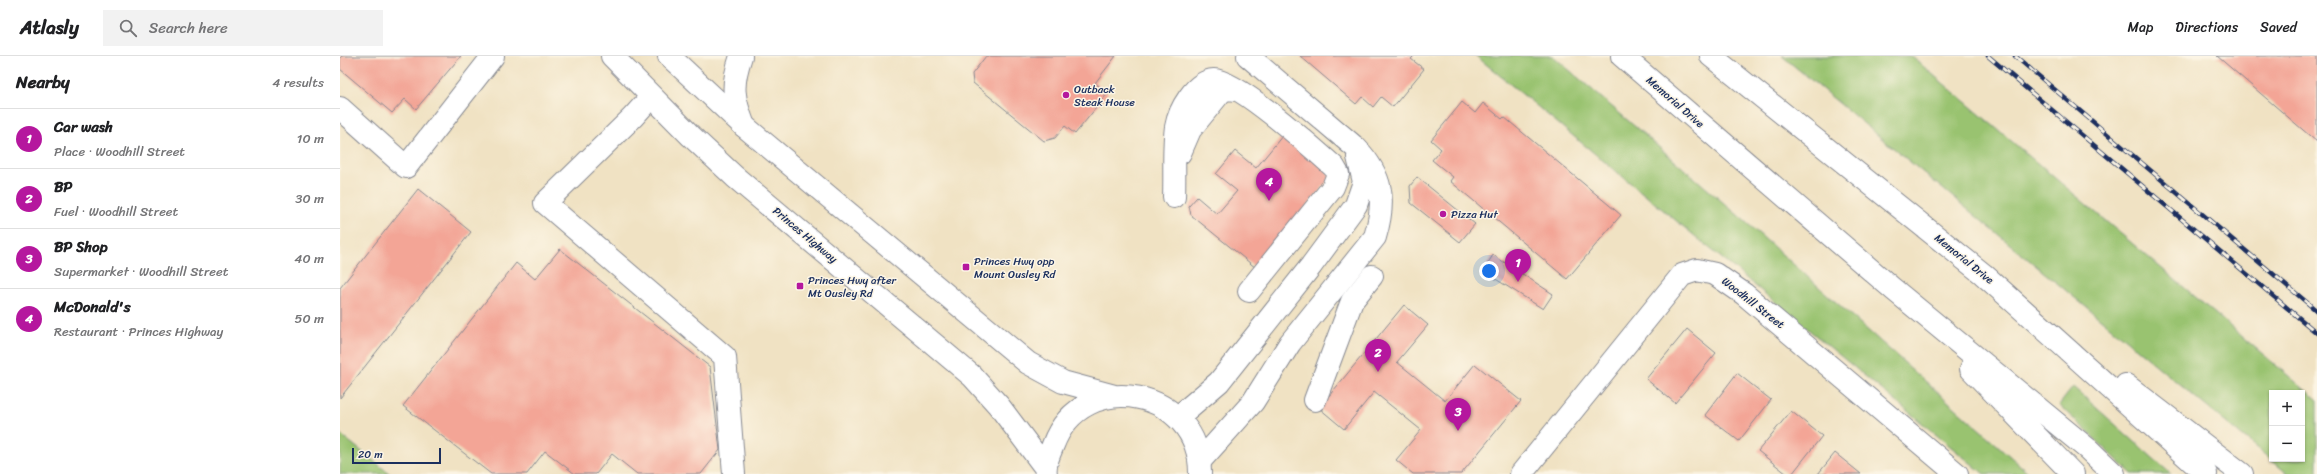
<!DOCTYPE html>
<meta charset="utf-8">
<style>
body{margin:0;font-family:Sriracha,sans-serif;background:#f2f2f2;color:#202124}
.controls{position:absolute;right:12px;bottom:12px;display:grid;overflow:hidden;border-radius:0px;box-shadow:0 1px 3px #0004}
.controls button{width:36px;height:36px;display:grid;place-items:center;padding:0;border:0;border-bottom:1px solid #e0e0e0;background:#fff;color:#202124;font:20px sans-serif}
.scale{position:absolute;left:12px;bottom:10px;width:89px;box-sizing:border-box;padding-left:4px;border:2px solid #1b2f5e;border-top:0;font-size:11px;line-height:14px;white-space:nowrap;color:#1b2f5e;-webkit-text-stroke:3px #fcf5e5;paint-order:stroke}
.you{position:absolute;left:1149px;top:215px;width:14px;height:14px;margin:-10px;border:3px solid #fff;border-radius:50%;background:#1a73e8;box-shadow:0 0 0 6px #1a73e833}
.badge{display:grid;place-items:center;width:26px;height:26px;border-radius:50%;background:#b5179e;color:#fff;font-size:13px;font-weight:700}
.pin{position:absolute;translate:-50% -33px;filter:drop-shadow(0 1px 2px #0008)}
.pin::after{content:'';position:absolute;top:21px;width:14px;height:12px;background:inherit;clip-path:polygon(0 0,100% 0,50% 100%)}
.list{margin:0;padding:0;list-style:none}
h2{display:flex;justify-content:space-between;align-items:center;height:52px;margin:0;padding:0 16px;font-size:17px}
h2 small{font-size:13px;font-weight:400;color:#757577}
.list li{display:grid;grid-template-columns:26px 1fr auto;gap:12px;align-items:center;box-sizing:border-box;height:60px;padding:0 16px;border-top:1px solid #e0e0e0}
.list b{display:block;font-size:15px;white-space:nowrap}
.list p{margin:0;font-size:13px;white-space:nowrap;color:#757577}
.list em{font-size:13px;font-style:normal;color:#757577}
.icon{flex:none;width:22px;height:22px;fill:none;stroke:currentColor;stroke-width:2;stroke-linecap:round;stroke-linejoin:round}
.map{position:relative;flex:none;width:1977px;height:418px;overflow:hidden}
header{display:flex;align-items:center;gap:24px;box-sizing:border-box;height:56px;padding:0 20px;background:#fff;border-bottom:1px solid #e0e0e0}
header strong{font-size:19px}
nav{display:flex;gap:22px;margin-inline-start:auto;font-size:14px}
.search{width:280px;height:36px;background:#f2f2f2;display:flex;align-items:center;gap:10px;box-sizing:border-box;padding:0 14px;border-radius:0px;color:#757577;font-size:15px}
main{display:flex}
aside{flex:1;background:#fff}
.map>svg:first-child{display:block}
.green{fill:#99c370;stroke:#5a7967;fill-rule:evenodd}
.building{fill:#f3a596}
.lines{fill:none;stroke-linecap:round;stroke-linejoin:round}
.minor-casing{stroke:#868890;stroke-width:24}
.major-casing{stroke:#868890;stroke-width:24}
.highway-casing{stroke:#868890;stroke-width:24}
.minor{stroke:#fff;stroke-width:22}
.major{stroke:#fff;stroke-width:22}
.highway{stroke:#fff;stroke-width:22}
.rail-casing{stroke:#1b2f5e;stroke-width:4.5}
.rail{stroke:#fcf5e5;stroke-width:3;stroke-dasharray:9;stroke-linecap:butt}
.poi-dot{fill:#b5179e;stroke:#fcf5e5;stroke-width:1.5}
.labels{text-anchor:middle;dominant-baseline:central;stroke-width:3;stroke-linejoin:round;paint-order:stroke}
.poi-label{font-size:11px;fill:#1b2f5e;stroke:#fcf5e5;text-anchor:start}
.street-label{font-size:11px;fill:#1b2f5e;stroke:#fcf5e5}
</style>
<header>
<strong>Atlasly</strong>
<div class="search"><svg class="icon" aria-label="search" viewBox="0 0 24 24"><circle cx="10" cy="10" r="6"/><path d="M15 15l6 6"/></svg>Search here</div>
<nav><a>Map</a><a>Directions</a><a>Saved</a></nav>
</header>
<main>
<aside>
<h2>Nearby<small>4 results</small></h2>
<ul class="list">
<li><span class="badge">1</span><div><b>Car wash</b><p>Place · Woodhill Street</p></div><em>10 m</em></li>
<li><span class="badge">2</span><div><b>BP</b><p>Fuel · Woodhill Street</p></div><em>30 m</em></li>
<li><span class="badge">3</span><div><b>BP Shop</b><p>Supermarket · Woodhill Street</p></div><em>40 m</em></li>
<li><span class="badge">4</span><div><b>McDonald's</b><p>Restaurant · Princes Highway</p></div><em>50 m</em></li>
</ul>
</aside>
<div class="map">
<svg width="1977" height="418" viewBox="0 0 1977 418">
<rect width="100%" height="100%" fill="#fcf5e5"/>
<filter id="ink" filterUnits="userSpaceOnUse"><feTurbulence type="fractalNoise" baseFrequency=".025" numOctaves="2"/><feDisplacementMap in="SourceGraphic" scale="8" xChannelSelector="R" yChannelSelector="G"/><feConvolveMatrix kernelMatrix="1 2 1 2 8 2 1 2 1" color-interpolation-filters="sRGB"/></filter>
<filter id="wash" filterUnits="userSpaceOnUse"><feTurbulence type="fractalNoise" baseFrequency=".012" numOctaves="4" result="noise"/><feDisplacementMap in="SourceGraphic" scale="16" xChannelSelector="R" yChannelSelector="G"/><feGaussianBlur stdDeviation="0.9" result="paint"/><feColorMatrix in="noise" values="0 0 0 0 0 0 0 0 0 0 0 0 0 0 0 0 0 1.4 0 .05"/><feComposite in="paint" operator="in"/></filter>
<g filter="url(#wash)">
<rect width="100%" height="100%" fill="#f0e2c3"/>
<path class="green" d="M 1136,0 L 1213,0 L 1400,161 L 1690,418 L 1644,418 Z
M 1442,0 L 1571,0 L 1977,344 L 1977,418 L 1948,418 ZM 1932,337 L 1962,337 L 1962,403 L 1932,403 Z
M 1733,331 L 1831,418 L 1792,418 L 1719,349 Z
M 0,378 L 50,418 L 0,418 Z"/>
<g id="blocks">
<path class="building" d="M 2,0 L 121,0 L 76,53 L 65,43 L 52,57 L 0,13 L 0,2 Z
M 646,0 L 776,0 L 755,27 L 768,37 L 735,78 L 725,70 L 715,82 L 704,85 L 633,27 L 632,18 Z
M 960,0 L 1074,0 L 1071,3 L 1084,13 L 1053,51 L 1041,41 L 1033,51 L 1022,41 L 1016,48 Z
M 1877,0 L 1977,0 L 1977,86 Z
M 1122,46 L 1135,57 L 1143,47 L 1162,63 L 1164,61 L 1281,159 L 1227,223 L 1110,125 L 1113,121 L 1092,104 L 1101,93 L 1091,84 Z
M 952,68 L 991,121 L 916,212 L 851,159 L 849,150 L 857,141 L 877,158 L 897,135 L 876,118 L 895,95 L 916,112 Z
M 1077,121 L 1135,168 L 1120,186 L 1071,147 L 1070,130 Z
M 78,133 L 131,176 L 0,342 L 0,232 Z
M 220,193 L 370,311 L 380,394 L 361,418 L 297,418 L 272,398 L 256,418 L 235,418 L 205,395 L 187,418 L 151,418 L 63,350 L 176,207 L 195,223 Z
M 1153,199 L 1213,238 L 1203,253 L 1143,215 Z
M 1064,249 L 1088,269 L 1057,306 L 1105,345 L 1135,308 L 1181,345 L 1121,418 L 1073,418 L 1056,404 L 1081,374 L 1034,336 L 1004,373 L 979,352 Z
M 1347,273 L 1376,297 L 1335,347 L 1306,323 Z
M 1397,317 L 1431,344 L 1399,385 L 1365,359 Z
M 1451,355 L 1482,380 L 1452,418 L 1447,418 L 1418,395 Z
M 1495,397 L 1521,418 L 1478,418 Z"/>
</g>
</g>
<g filter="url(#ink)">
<use href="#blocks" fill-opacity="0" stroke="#868890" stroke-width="1"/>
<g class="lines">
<g class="minor-casing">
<path id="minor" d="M 401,0 C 391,30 393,41 404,70
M 311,41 L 293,61 L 205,147 L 385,301 L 394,418
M 0,52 L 66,111 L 153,0
M 840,97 L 850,74 L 881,36 L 888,33 L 897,34
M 834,141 C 835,120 833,90 836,71 C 839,54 855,25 874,24 C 896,23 974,93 994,111 L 998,118 L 993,131 L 909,235
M 975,344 L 1012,245 L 1032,220
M 838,361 L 879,326 L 971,210 L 1016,149 L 1024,126 L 1018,101
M 860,405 L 913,346 L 950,287 L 1035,181 C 1046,144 1043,120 1016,92 L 908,0
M 1181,418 L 1342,219 L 1357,214 L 1375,218 L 1404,238 L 1617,418"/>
</g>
<g class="major-casing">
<path id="major" d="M 272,0 L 351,80 L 395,121 L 632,320 L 659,350 L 704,410
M 329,0 L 404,70 L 688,307 L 723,326 L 775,340
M 706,418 C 704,408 709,399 713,389 C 743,309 861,333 860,418"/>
</g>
<g class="highway-casing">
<path id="highway" d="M 1282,0 L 1553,233 L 1749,394 L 1774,418
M 1371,0 L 1643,218 L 1866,418
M 1631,313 L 1733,418
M 1786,329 L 1902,418"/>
</g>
<use href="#minor" class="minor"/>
<use href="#major" class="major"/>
<use href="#highway" class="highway"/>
<g class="rail-casing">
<path id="rail" d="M 1648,0 L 1977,277
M 1675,0 L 1977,255"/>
</g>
<use href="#rail" class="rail"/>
</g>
</g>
<g class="poi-dot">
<circle cx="726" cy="39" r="4"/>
<circle cx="1103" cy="158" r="4"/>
<rect x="622" y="207" width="8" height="8" rx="2"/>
<rect x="456" y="226" width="8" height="8" rx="2"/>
</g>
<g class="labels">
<g class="poi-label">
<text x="734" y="33">Outback<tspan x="734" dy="13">Steak House</tspan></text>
<text x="1111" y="158">Pizza Hut</text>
<text x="634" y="205">Princes Hwy opp<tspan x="634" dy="13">Mount Ousley Rd</tspan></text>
<text x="468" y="224">Princes Hwy after<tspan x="468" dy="13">Mt Ousley Rd</tspan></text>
</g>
<g class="street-label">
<text transform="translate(1335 46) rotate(41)">Memorial Drive</text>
<text transform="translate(465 179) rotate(40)">Princes Highway</text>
<text transform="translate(1624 203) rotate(39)">Memorial Drive</text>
<text transform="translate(1413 247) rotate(38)">Woodhill Street</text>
</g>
</g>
</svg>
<div class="controls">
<button>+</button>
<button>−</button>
</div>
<div class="scale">20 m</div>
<div class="you"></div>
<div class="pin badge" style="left:1178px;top:226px">1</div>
<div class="pin badge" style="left:1038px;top:316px">2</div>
<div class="pin badge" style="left:1118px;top:375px">3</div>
<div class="pin badge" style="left:929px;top:145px">4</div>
</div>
</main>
